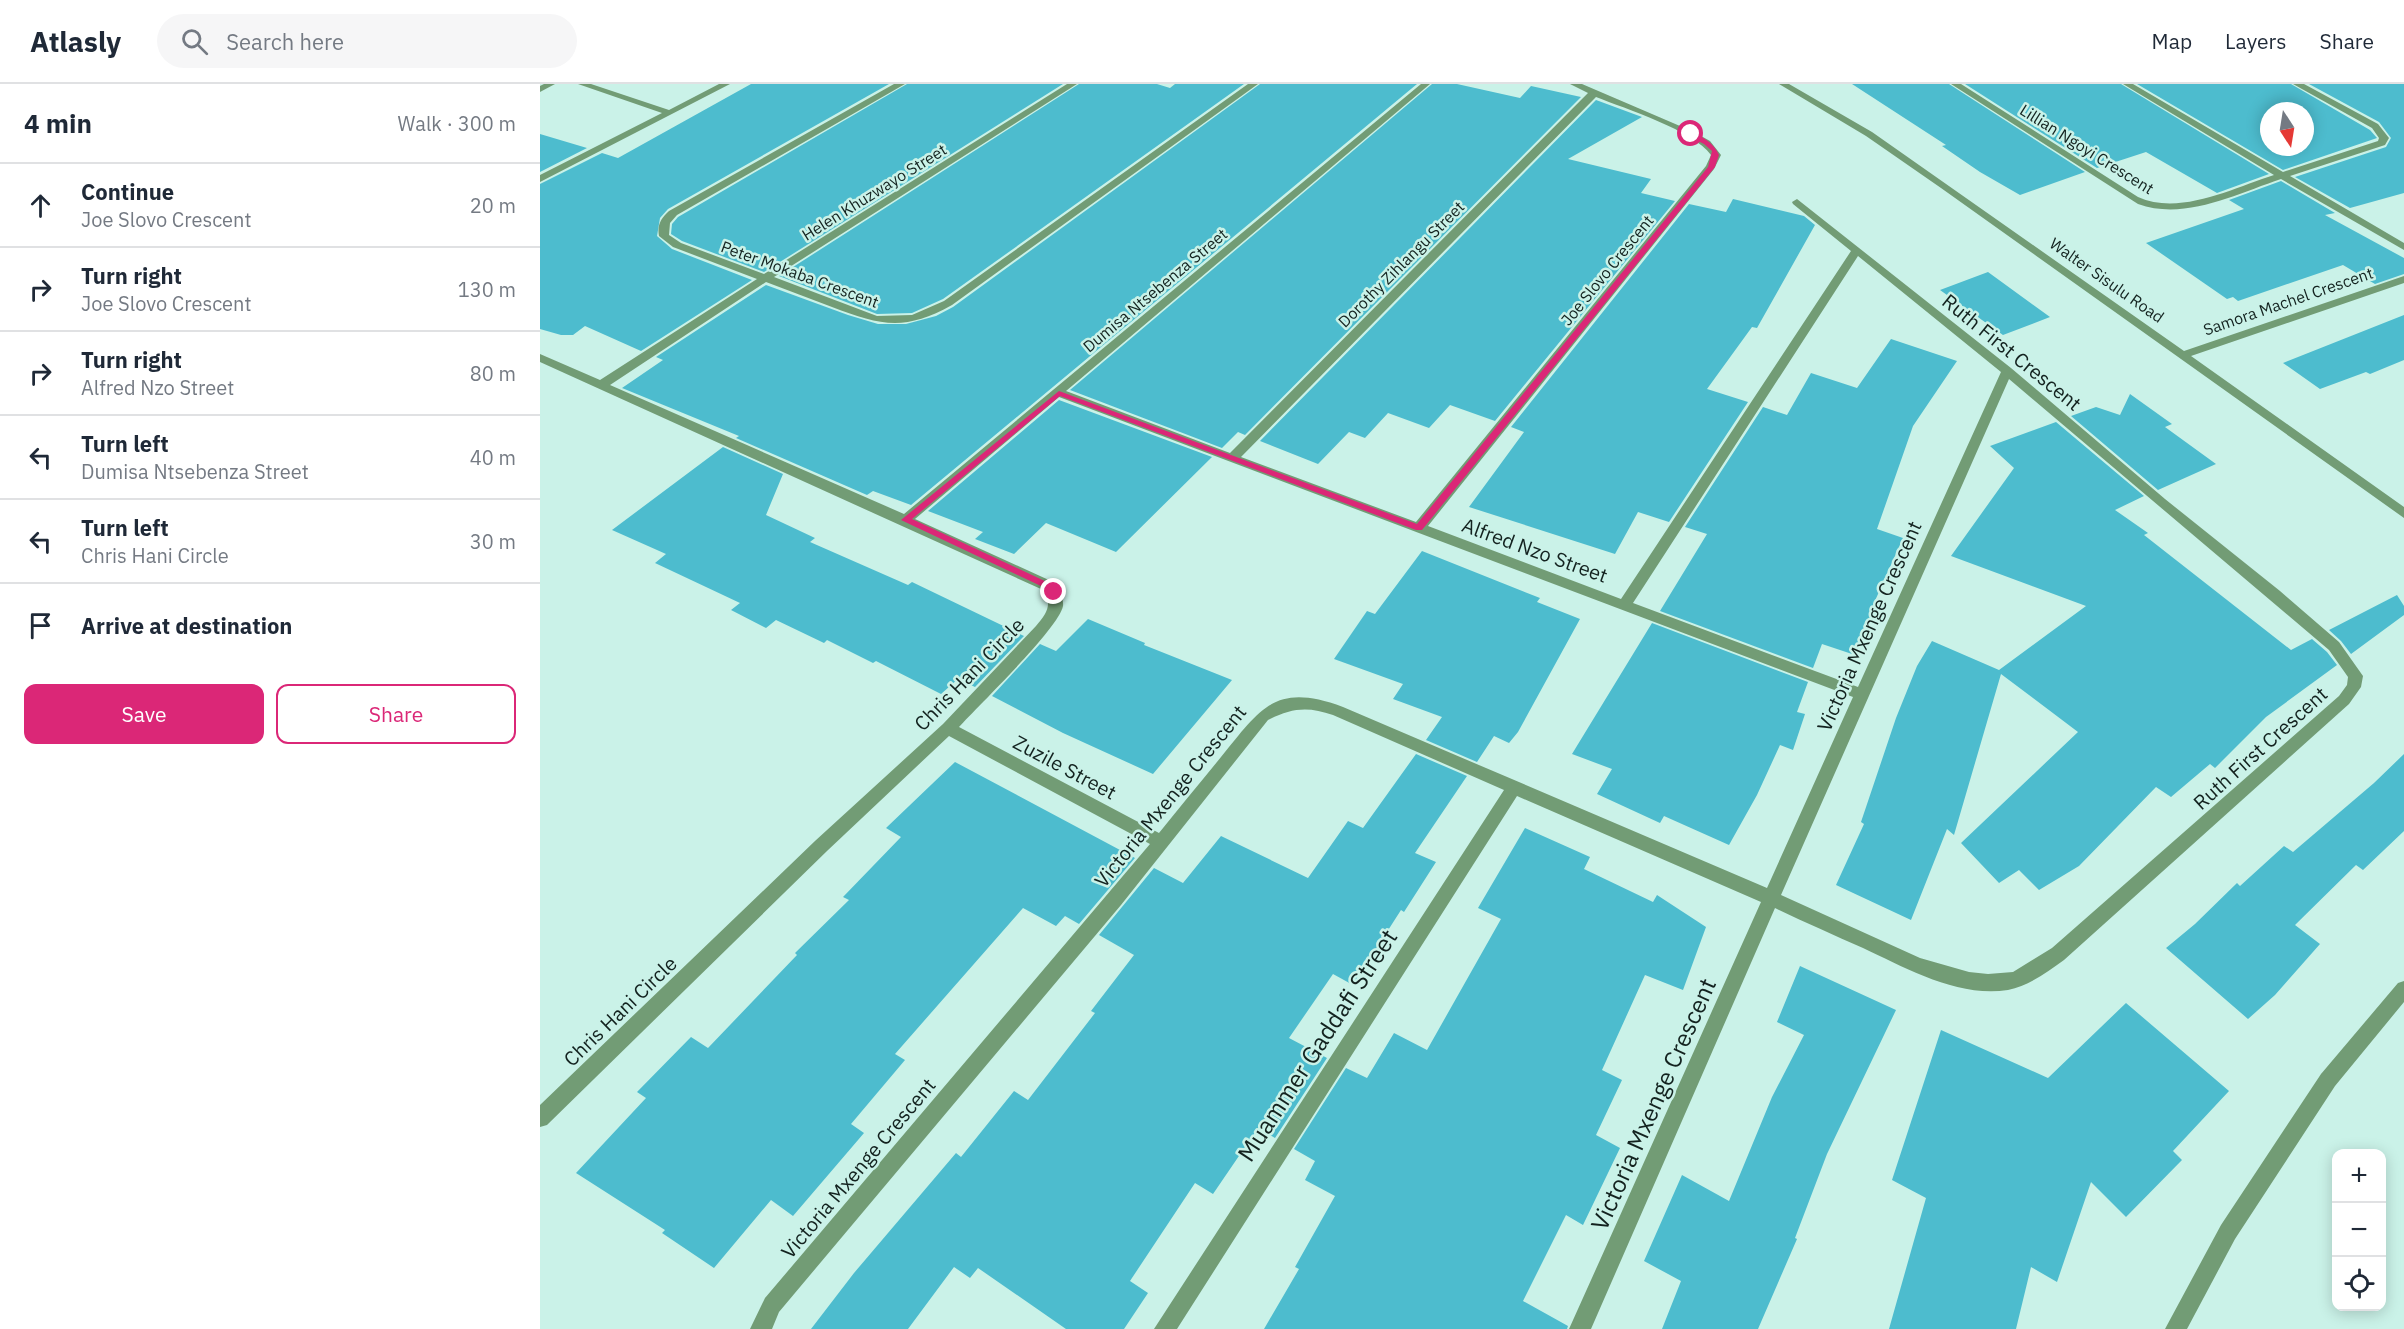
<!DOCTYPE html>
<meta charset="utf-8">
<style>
body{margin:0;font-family:"IBM Plex Sans",sans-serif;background:#f6f6f7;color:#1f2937}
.controls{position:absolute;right:18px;bottom:18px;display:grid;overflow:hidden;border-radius:12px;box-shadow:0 3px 15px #0003}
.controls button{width:54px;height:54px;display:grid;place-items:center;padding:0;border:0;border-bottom:2px solid #e0e1e3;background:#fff;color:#1f2937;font:30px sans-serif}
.compass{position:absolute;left:1720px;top:18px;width:54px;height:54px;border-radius:50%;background:#fff;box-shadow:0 3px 15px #0003;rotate:168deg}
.stop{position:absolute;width:18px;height:18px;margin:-14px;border:4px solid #db2777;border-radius:50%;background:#fff}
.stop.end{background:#db2777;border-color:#fff;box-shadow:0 2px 6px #0008}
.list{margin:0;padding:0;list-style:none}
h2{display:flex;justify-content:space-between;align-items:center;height:78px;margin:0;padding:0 24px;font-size:26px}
h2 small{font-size:20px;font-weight:400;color:#747a83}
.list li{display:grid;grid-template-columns:39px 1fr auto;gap:18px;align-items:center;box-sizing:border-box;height:84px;padding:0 24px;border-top:2px solid #e0e1e3}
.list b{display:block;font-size:22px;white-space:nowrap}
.list p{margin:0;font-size:20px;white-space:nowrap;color:#747a83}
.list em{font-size:20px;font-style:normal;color:#747a83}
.actions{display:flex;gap:12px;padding:18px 24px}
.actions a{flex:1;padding:14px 0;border:2px solid #db2777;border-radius:12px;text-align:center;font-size:21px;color:#db2777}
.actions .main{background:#db2777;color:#fff}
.icon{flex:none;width:33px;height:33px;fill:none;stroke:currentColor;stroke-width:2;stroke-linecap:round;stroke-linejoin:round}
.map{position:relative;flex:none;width:1864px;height:1245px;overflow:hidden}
header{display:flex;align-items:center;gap:36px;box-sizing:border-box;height:84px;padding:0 30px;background:#fff;border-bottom:2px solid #e0e1e3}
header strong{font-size:28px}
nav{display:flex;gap:33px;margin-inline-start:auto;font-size:21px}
.search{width:420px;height:54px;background:#f6f6f7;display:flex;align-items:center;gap:15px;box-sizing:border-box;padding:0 21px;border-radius:33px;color:#747a83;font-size:22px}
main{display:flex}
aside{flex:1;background:#fff}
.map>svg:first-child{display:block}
.building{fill:#4dbcce;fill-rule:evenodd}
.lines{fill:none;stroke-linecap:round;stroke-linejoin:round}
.minor{fill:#729c75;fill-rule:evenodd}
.route{fill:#db2777}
.labels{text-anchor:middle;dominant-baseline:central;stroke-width:5;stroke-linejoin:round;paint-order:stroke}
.far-street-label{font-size:16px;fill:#13221f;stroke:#caf2e8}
.street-label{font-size:20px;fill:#13221f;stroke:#caf2e8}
.near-street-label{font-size:24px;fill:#13221f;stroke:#caf2e8}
</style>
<header>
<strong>Atlasly</strong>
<div class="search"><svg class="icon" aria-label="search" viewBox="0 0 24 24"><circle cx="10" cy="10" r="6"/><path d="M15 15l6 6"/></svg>Search here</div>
<nav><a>Map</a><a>Layers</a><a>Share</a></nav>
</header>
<main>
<aside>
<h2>4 min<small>Walk · 300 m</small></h2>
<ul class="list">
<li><svg class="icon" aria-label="ahead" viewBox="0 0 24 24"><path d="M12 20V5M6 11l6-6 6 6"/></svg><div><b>Continue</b><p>Joe Slovo Crescent</p></div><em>20 m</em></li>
<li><svg class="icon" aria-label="right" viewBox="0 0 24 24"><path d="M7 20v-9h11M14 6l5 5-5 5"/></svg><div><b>Turn right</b><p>Joe Slovo Crescent</p></div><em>130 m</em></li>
<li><svg class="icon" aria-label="right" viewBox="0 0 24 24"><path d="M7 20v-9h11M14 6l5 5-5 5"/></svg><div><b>Turn right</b><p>Alfred Nzo Street</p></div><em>80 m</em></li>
<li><svg class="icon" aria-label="left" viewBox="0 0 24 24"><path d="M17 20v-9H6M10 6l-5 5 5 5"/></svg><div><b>Turn left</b><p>Dumisa Ntsebenza Street</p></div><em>40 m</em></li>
<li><svg class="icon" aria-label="left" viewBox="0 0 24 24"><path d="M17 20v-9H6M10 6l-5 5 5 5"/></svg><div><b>Turn left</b><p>Chris Hani Circle</p></div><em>30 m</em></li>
<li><svg class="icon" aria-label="arrive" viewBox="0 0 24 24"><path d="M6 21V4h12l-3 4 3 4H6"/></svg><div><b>Arrive at destination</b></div></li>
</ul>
<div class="actions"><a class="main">Save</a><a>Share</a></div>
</aside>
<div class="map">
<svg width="1864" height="1245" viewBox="0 0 1864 1245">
<rect width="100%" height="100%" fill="#caf2e8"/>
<path class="building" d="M 211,0 L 349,0 L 128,125 L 120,134 L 117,152 L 132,165 L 212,196 L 101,267 L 45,242 L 33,251 L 21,251 L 0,245 L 0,100 L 62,69 L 78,74 Z
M 367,0 L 523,0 L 224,188 L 142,157 L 131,150 L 132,140 L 138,133 Z
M 539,0 L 617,0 L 630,4 L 635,0 L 704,0 L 403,215 L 372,229 L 337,230 L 239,192 Z
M 720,0 L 877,0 L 371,421 L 333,407 L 327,411 L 196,354 L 199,352 L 82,304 L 123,276 L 116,273 L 226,201 L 308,231 L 338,240 L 366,240 L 396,232 L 413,223 Z
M 892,0 L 917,0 L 980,14 L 991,2 L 1041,13 L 705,351 L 698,348 L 682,364 L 530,306 Z
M 1312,0 L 1409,0 L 1545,88 L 1480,111 L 1440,88 L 1402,62 L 1406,61 Z
M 1425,0 L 1581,0 L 1729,90 L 1677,109 L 1606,68 L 1557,84 Z
M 1597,0 L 1751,0 L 1830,46 L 1837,54 L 1743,86 ZM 1729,27 L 1765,27 L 1765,63 L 1729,63 Z
M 1769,0 L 1864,0 L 1864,109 L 1810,124 L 1755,93 L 1846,63 L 1851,54 L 1839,38 Z
M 1056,16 L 1102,33 L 1028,75 L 1111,95 L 1101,109 L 1135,117 L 955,337 L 910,321 L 889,344 L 848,329 L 825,354 L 809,348 L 778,380 L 720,357 Z
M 0,50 L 47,64 L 0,88 Z
M 1741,97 L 1795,129 L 1785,131 L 1864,174 L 1864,190 L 1835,200 L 1803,181 L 1698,217 L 1693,213 L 1687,215 L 1606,159 L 1704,125 L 1689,116 Z
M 1193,115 L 1264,132 L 1275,141 L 1217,244 L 1212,243 L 1167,305 L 1208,318 L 1129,438 L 1098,428 L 1075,470 L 929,423 L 984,348 L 971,343 L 1149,120 L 1186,128 Z
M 1448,188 L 1510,233 L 1463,251 L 1400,206 Z
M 1864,231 L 1864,276 L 1830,290 L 1826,288 L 1780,305 L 1743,279 Z
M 1351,255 L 1417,277 L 1373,342 L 1337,445 L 1363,454 L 1330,528 L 1332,529 L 1315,571 L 1282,560 L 1273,584 L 1120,527 L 1167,450 L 1145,443 L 1223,323 L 1247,331 L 1271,289 L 1317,304 Z
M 1590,310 L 1632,340 L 1625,343 L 1676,380 L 1618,406 L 1531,332 L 1556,323 L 1580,331 Z
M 519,316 L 672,373 L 576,468 L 506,439 L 474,470 L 435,455 L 443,448 L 388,427 Z
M 1516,338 L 1604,412 L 1575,426 L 1608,449 L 1604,451 L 1751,566 L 1772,555 L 1787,568 L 1797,581 L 1726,633 L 1675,684 L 1670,680 L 1631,713 L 1616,703 L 1539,782 L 1499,806 L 1479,786 L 1459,799 L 1421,759 L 1538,648 L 1461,590 L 1414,751 L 1407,745 L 1371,836 L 1296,801 L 1324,740 L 1321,738 L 1356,634 L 1377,582 L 1392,557 L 1459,586 L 1546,522 L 1411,472 L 1474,384 L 1450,362 Z
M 183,363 L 243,390 L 226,431 L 275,454 L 270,458 L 368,501 L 372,498 L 484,552 L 435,603 L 418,595 L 401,610 L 336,577 L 333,579 L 287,556 L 284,559 L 236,536 L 226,544 L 191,526 L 200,519 L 115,479 L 126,470 L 72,446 Z
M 882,467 L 1000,514 L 997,518 L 1040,535 L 978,648 L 969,659 L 954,652 L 937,678 L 886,656 L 902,633 L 853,615 L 863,600 L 794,575 L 827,527 L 835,530 Z
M 1857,511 L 1864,522 L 1864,531 L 1811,570 L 1801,557 L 1789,546 Z
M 548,535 L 605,559 L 604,561 L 692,596 L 613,690 L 523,649 L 452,612 L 500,560 L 516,567 Z
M 1112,539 L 1268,598 L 1257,628 L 1265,630 L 1253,666 L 1240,661 L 1217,711 L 1189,761 L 1124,732 L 1120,739 L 1057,710 L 1072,685 L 1032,670 Z
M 876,670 L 927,692 L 875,769 L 896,778 L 864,828 L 861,826 L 813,901 L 793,890 L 749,954 L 787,974 L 735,1054 L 718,1044 L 673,1110 L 655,1099 L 590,1197 L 608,1209 L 584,1245 L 526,1245 L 438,1184 L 430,1194 L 414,1183 L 368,1245 L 271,1245 L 314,1189 L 416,1069 L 421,1073 L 474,1007 L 488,1016 L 555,929 L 551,927 L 594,871 L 559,851 L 614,784 L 643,799 L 681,752 L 768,794 L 808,737 L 823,744 Z
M 1864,670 L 1864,747 L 1823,786 L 1816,781 L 1755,841 L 1780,860 L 1735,911 L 1708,935 L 1626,864 L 1655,840 L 1697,799 L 1700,802 L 1744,762 L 1753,768 L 1834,699 Z
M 415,678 L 595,774 L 539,840 L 525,832 L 516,842 L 483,824 L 355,970 L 365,976 L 311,1040 L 324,1049 L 253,1132 L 231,1116 L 174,1184 L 122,1149 L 125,1146 L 36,1089 L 106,1014 L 97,1008 L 151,953 L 168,964 L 257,871 L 255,869 L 309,816 L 303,813 L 361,753 L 346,744 Z
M 985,744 L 1050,773 L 1044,785 L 1113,818 L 1117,811 L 1166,843 L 1143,906 L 1105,891 L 1062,986 L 1082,996 L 1056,1051 L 1080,1064 L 1043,1141 L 1026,1131 L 983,1217 L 1028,1242 L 1027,1245 L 724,1245 L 759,1185 L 755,1183 L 795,1112 L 765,1096 L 775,1077 L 754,1065 L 806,984 L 827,994 L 854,949 L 887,966 L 961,835 L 938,824 Z
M 1260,882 L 1356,926 L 1287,1070 L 1255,1154 L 1257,1155 L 1218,1245 L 1122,1245 L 1141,1197 L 1104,1177 L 1142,1091 L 1189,1117 L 1232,1013 L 1264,951 L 1237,938 Z
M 1586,919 L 1689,1007 L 1633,1067 L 1642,1076 L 1586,1133 L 1551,1098 L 1517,1198 L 1491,1183 L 1476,1245 L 1349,1245 L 1386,1114 L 1352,1096 L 1401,946 L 1508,994 Z"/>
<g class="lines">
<path class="minor" d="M 4,0 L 15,0 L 0,8 L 0,2 Z
M 38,0 L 51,0 L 129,26 L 179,0 L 190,0 L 0,98 L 0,91 L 122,29 Z
M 354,0 L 365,0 L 137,131 L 130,139 L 129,151 L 141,159 L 224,190 L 527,0 L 537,0 L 234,193 L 337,232 L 372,231 L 404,217 L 708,0 L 718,0 L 412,221 C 364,248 340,241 292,223 C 270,215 248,206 226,198 L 70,301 L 364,430 L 881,0 L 890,0 L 526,307 L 690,369 L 1048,9 L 1030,0 L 1042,0 L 1154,48 L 1170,57 L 1181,71 L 1174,85 L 888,442 L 1081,515 L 1311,167 L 1253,120 L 1252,118 L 1257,115 L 1471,284 L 1625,415 L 1740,507 L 1799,558 L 1823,592 L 1821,603 L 1809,620 L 1524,876 C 1507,888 1489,902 1468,906 C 1418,914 1366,884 1323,864 C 1294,851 1264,838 1235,824 L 1051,1245 L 1029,1245 L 1221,818 L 977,712 L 637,1245 L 614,1245 L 964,706 L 793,631 C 768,622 751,624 728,636 L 581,821 L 239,1228 L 232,1245 L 210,1245 L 225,1214 L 610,760 L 409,652 L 287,767 L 7,1041 L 0,1043 L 0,1021 L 275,757 L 403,640 L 496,542 C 507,529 514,519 501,505 L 0,278 L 0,270 L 60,296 L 217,195 L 133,163 L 119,152 C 117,141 121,134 129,127 ZM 1056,13 C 1086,25 1153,46 1171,71 L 1166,82 L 876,438 L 701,373 ZM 1318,172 L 1461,288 L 1318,603 L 1093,519 ZM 1469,295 L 1789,566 L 1808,593 L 1807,601 L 1799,612 L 1512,864 L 1473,888 L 1448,890 L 1429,888 L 1380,874 L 1241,811 ZM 519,313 L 1313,613 L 1227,804 L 803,623 C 735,598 721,624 681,673 C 660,699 639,724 619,749 L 419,643 C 438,622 519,544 523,522 C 524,512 517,504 511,497 L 375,435 Z
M 1239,0 L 1249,0 L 1332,48 L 1644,267 L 1864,192 L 1864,199 L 1651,272 L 1864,423 L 1864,434 L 1401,104 L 1326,52 Z
M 1411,0 L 1421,0 L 1598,113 C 1640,132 1693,104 1734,91 L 1583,0 L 1593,0 L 1743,88 L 1838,57 L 1839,54 L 1832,44 L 1753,0 L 1764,0 L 1838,40 L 1849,54 L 1845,61 L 1750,92 L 1864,159 L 1864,166 L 1741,95 C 1696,110 1645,137 1598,120 Z
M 1864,897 L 1864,918 L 1795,1002 L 1695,1155 L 1647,1245 L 1625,1245 L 1681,1141 L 1781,990 L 1858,899 Z"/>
</g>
<path class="route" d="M 1148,49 C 1161,50 1174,59 1179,71 L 1175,83 L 882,446 L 876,446 L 520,312 L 372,435 L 509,499 L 517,506 L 517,511 L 511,511 L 503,503 L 361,436 L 519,307 L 877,440 L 1168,83 L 1172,67 L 1164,60 L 1148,52 Z"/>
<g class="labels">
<g class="far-street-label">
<text transform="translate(1547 65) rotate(32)">Lillian Ngoyi Crescent</text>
<text transform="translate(334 108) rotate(-32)">Helen Khuzwayo Street</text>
<text transform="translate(861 180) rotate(-45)">Dorothy Zihlangu Street</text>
<text transform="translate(1067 186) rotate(-51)">Joe Slovo Crescent</text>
<text transform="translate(260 190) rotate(20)">Peter Mokaba Crescent</text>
<text transform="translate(1567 196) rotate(35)">Walter Sisulu Road</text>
<text transform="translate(615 206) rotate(-40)">Dumisa Ntsebenza Street</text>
<text transform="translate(1748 217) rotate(-19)">Samora Machel Crescent</text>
</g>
<g class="street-label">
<text transform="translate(1472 268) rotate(39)">Ruth First Crescent</text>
<text transform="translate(995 466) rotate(20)">Alfred Nzo Street</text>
<text transform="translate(1329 542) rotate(-66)">Victoria Mxenge Crescent</text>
<text transform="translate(429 590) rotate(-46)">Chris Hani Circle</text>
<text transform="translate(1720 664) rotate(-42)">Ruth First Crescent</text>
<text transform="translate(525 683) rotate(28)">Zuzile Street</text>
<text transform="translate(630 712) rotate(-51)">Victoria Mxenge Crescent</text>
<text transform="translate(80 927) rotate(-44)">Chris Hani Circle</text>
<text transform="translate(318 1084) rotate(-50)">Victoria Mxenge Crescent</text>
</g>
<g class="near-street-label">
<text transform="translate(777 961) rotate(-57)">Muammer Gaddafi Street</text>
<text transform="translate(1113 1020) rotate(-66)">Victoria Mxenge Crescent</text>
</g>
</g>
</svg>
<div class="controls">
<button>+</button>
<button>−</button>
<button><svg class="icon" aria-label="locate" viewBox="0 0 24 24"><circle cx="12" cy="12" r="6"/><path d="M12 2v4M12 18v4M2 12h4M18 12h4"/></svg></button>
</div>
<svg class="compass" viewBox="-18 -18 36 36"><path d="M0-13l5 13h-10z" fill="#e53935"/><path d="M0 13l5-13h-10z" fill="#747a83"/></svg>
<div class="stop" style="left:1151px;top:50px"></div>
<div class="stop end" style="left:514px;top:508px"></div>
</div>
</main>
